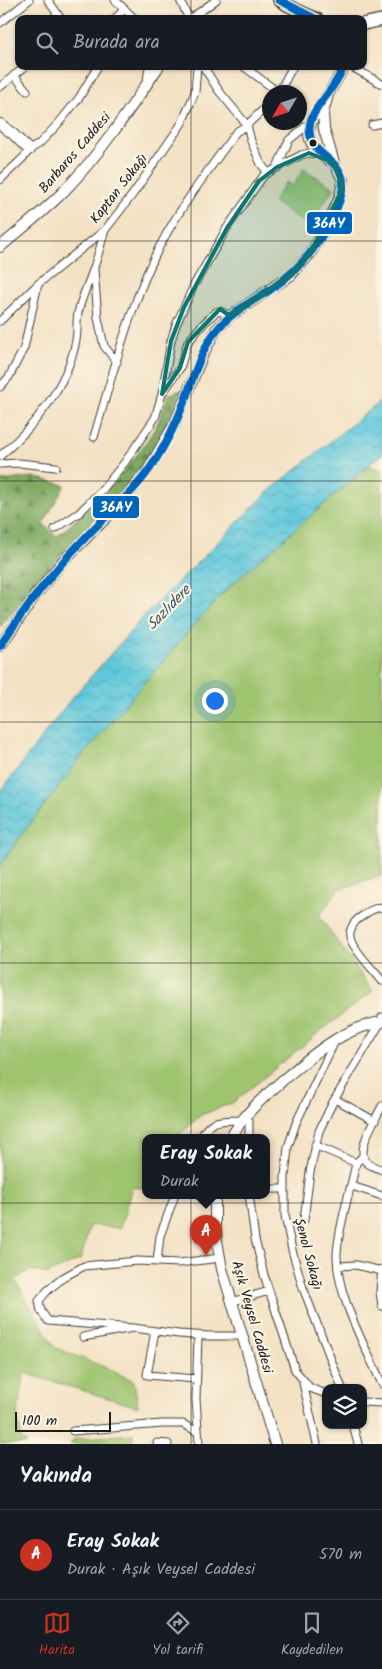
<!DOCTYPE html>
<html lang="tr">
<meta charset="utf-8">
<style>
body{margin:0;font-family:Kalam,sans-serif;background:#20242c;color:#f1f3f6}
.controls{position:absolute;right:15px;bottom:15px;display:grid;overflow:hidden;border-radius:10px;box-shadow:0 1px 4px #0004}
.controls button{width:45px;height:45px;display:grid;place-items:center;padding:0;border:0;border-bottom:1px solid #363941;background:#171b24;color:#f1f3f6;font:25px sans-serif}
.compass{position:absolute;left:262px;top:85px;width:45px;height:45px;border-radius:50%;background:#171b24;box-shadow:0 1px 4px #0004;rotate:231deg}
.scale{position:absolute;left:15px;bottom:12px;width:96px;box-sizing:border-box;padding-left:5px;border:2px solid #1c1c1c;border-top:0;font-size:14px;line-height:18px;white-space:nowrap;color:#1c1c1c;-webkit-text-stroke:4px #fcf5e5;paint-order:stroke}
.you{position:absolute;left:214px;top:700px;width:18px;height:18px;margin:-12px;border:4px solid #fff;border-radius:50%;background:#1a73e8;box-shadow:0 0 0 8px #1a73e833}
.badge{display:grid;place-items:center;width:32px;height:32px;border-radius:50%;background:#c8321e;color:#fff;font-size:16px;font-weight:700}
.pin{position:absolute;translate:-50% -41px;filter:drop-shadow(0 1px 2px #0008)}
.pin::after{content:'';position:absolute;top:26px;width:18px;height:15px;background:inherit;clip-path:polygon(0 0,100% 0,50% 100%)}
.popup{position:absolute;left:142px;top:1134px;width:128px;height:65px;box-sizing:border-box;display:grid;place-content:center;border-radius:10px;background:#171b24;filter:drop-shadow(0 1px 4px #0005);font-size:16px;white-space:nowrap;color:#9ea1a6}
.popup b{font-size:19px;color:#f1f3f6}
.popup::after{content:'';position:absolute;left:50%;top:100%;margin-left:-10px;border:10px solid transparent;border-top-color:#171b24}
.list{margin:0;padding:0;list-style:none}
h2{display:flex;justify-content:space-between;align-items:center;height:65px;margin:0;padding:0 20px;font-size:21px}
h2 small{font-size:16px;font-weight:400;color:#9ea1a6}
.list li{display:grid;grid-template-columns:32px 1fr auto;gap:15px;align-items:center;box-sizing:border-box;height:90px;padding:0 20px;border-top:1px solid #363941}
.list b{display:block;font-size:19px;white-space:nowrap}
.list p{margin:0;font-size:16px;white-space:nowrap;color:#9ea1a6}
.list em{font-size:16px;font-style:normal;color:#9ea1a6}
.icon{flex:none;width:28px;height:28px;fill:none;stroke:currentColor;stroke-width:2;stroke-linecap:round;stroke-linejoin:round}
.map{position:relative;flex:none;width:382px;height:1444px;overflow:hidden}
.search{position:absolute;background:#171b24;box-shadow:0 1px 4px #0004;left:15px;right:15px;top:15px;height:55px;display:flex;align-items:center;gap:12px;box-sizing:border-box;padding:0 18px;border-radius:10px;color:#9ea1a6;font-size:19px}
.sheet{height:155px;background:#171b24}
nav{display:flex;justify-content:space-around;align-items:center;box-sizing:border-box;height:70px;border-top:1px solid #363941;background:#171b24;font-size:14px;color:#9ea1a6}
nav a{display:grid;justify-items:center;gap:2px}
nav .on{color:#c8321e}
.map>svg:first-child{display:block}
.grass{fill:#9fc46f;stroke:#5e7046}
.forest{fill:url(#forest-firs);stroke:#4e633f}
.water{fill:url(#water-waves);stroke:#3e727c}
.lines{fill:none;stroke-linecap:round;stroke-linejoin:round}
.street-casing{stroke:#3c3a35;stroke-width:9}
.secondary-casing{stroke:#3c3a35;stroke-width:12}
.primary-casing{stroke:#3c3a35;stroke-width:14}
.street{stroke:#fff;stroke-width:7}
.secondary{stroke:#fff;stroke-width:10}
.primary{stroke:#fff;stroke-width:11}
.bus-1-casing{stroke:#fcf5e5;stroke-width:11}
.bus-1{stroke:#0065bd;stroke-width:8}
.marked{fill:#0f766e;fill-opacity:0.2;stroke:#0f766e;stroke-width:4;stroke-linejoin:round}
.grid{fill:none;stroke:#1c1c1c;stroke-width:1;stroke-opacity:0.55}
.bus-dot{fill:#1c1c1c;stroke:#fcf5e5;stroke-width:2}
.labels{text-anchor:middle;dominant-baseline:central;stroke-width:4.5;stroke-linejoin:round;paint-order:stroke}
.street-label{font-size:14px;fill:#1c1c1c;stroke:#fcf5e5}
.water-label{font-size:15px;font-style:italic;fill:#34585f;stroke:#fcf5e5}
.line-badge{stroke:#fcf5e5;stroke-width:2}
.badge-label{font-size:14px;text-anchor:middle;font-weight:bold;fill:#fff}
</style>
<div class="map">
<svg width="382" height="1444" viewBox="0 0 382 1444">
<defs>
<pattern id="forest-firs" width="22" height="20" patternUnits="userSpaceOnUse" patternTransform="scale(1.25)"><rect width="22" height="20" fill="#7faa62"/><path d="M5 1l3.5 6h-7zM16 11l3.5 6h-7z" fill="#678a50"/></pattern>
<pattern id="water-waves" width="16" height="10" patternUnits="userSpaceOnUse" patternTransform="scale(1.25)"><rect width="16" height="10" fill="#60c8dc"/><path d="M0 5q4-4 8 0t8 0" fill="none" stroke="#53abbc"/></pattern>
</defs>
<rect width="100%" height="100%" fill="#fcf5e5"/>
<filter id="ink" filterUnits="userSpaceOnUse"><feTurbulence type="fractalNoise" baseFrequency=".02" numOctaves="2"/><feDisplacementMap in="SourceGraphic" scale="10" xChannelSelector="R" yChannelSelector="G"/><feConvolveMatrix kernelMatrix="1 2 1 2 8 2 1 2 1" color-interpolation-filters="sRGB"/></filter>
<filter id="wash" filterUnits="userSpaceOnUse"><feTurbulence type="fractalNoise" baseFrequency=".0096" numOctaves="4" result="noise"/><feDisplacementMap in="SourceGraphic" scale="20" xChannelSelector="R" yChannelSelector="G"/><feGaussianBlur stdDeviation="1.12" result="paint"/><feColorMatrix in="noise" values="0 0 0 0 0 0 0 0 0 0 0 0 0 0 0 0 0 1.4 0 .05"/><feComposite in="paint" operator="in"/></filter>
<g filter="url(#wash)">
<rect width="100%" height="100%" fill="#f3e1c3"/>
<path class="grass" d="M 304,169 L 334,188 L 309,225 L 273,202 L 286,182 L 293,186 Z
M 369,466 L 382,470 L 382,875 L 339,889 L 319,916 L 373,991 L 322,1030 L 234,1102 L 201,1115 L 177,1137 L 146,1137 L 146,1188 L 132,1187 L 120,1228 L 90,1225 L 81,1259 L 47,1274 L 29,1270 L 15,1280 L 55,1348 L 102,1366 L 134,1381 L 138,1407 L 24,1373 L 17,1416 L 22,1440 L 27,1444 L 0,1444 L 0,866 C 45,799 97,736 150,676 C 175,647 199,617 226,591 C 270,546 321,507 369,466 Z
M 133,1434 L 132,1444 L 70,1444 L 75,1439 Z"/>
<path class="forest" d="M 181,390 L 171,414 L 151,449 L 133,477 L 36,582 L 0,627 L 0,481 L 33,477 L 65,485 L 43,524 L 57,536 C 95,505 130,470 155,428 C 161,418 164,406 168,395 Z"/>
<path class="water" d="M 382,400 L 382,454 L 256,563 L 226,590 L 200,618 L 82,756 L 16,842 L 0,866 L 0,792 L 71,699 L 147,613 L 268,492 Z"/>
</g>
<g filter="url(#ink)">
<g class="lines">
<g class="street-casing">
<path id="street" d="M 48,0 L 61,19
M 115,0 L 135,19
M 180,0 L 189,19
M 114,19 L 125,9
M 190,19 L 216,0
M 0,23 L 29,0
M 203,66 L 219,91 L 247,125 L 251,141 L 261,164 L 268,173
M 243,66 L 278,92
M 350,66 L 382,84
M 14,75 L 27,91
M 147,81 L 149,66
M 0,87 L 26,66
M 279,92 L 293,66
M 372,125 L 382,123
M 277,167 L 289,140 L 310,123
M 0,180 L 24,157 L 29,150 L 39,144 L 58,124 L 79,98 L 98,66
M 94,270 L 98,318 L 104,346 L 117,362
M 0,321 L 38,284 L 105,230 L 133,194 L 182,123 L 195,92 L 197,66
M 0,387 L 9,377 L 24,348 L 38,284
M 162,394 L 171,341 L 176,325 L 194,285 L 227,228 L 264,175 L 301,155 L 309,153 L 319,154
M 94,437 C 112,377 127,316 153,260 C 174,214 207,173 236,132 L 247,125 L 270,103
M 0,456 C 34,427 68,385 76,340 C 78,331 76,322 78,313 C 81,298 88,285 93,270 C 98,257 101,243 105,230
M 0,464 L 19,463 L 56,467
M 55,529 L 79,513 L 103,489 L 125,462 L 155,418 L 162,394 L 180,368 L 188,342 L 203,324 L 216,312 L 220,311 L 230,316
M 382,907 C 373,908 368,912 361,917 C 354,921 347,932 351,940 C 356,953 373,969 382,981
M 335,1041 L 296,1123 L 288,1147 L 285,1177 L 285,1216 L 292,1250 L 303,1288 L 342,1388
M 335,1099 L 375,1121
M 382,1106 C 376,1119 354,1151 367,1163 C 371,1166 378,1168 382,1170
M 246,1115 L 249,1121 L 249,1137
M 201,1137 C 211,1117 222,1121 242,1120
M 315,1145 L 356,1163
M 363,1156 L 356,1163 C 350,1193 339,1223 337,1254 C 336,1295 365,1346 382,1384
M 352,1186 L 382,1196
M 266,1189 L 285,1189
M 249,1195 L 255,1239 L 264,1275 L 295,1370 L 310,1388 L 326,1394
M 304,1220 L 310,1172 L 319,1131 L 333,1102 L 381,1022 L 382,1017
M 157,1262 L 160,1236 L 175,1195
M 338,1266 L 356,1265 L 382,1271
M 382,1269 L 380,1291 L 382,1306
M 231,1302 L 269,1291
M 133,1328 L 48,1321 L 41,1311 L 39,1301 L 47,1291 L 64,1277 L 84,1266 L 137,1261 L 179,1263 L 220,1258
M 155,1331 L 147,1375 L 196,1379
M 198,1336 L 196,1399 L 199,1444
M 83,1337 L 133,1328 L 179,1334 L 209,1336 L 242,1336
M 303,1383 L 317,1444
M 363,1402 L 382,1403
M 353,1425 L 358,1444
M 73,1431 L 162,1424 L 183,1424 L 198,1432
M 157,1443 L 168,1444"/>
</g>
<g class="secondary-casing">
<path id="secondary" d="M 0,124 L 13,134 L 29,150
M 334,163 C 298,143 306,125 326,97 C 333,87 339,76 345,66
M 0,247 C 22,228 46,210 66,189 C 102,151 130,109 159,66
M 0,646 L 35,596 L 62,562 L 122,502 L 148,470 L 175,423 L 203,354 L 216,330 L 230,316 L 291,275 L 310,254 L 324,232 L 340,197 L 343,180 L 334,163 L 324,129 L 323,113 L 328,95
M 231,1137 C 235,1131 239,1124 244,1118 C 255,1104 270,1092 283,1080 C 311,1056 344,1027 382,1022
M 215,1195 L 215,1229 L 222,1269 L 275,1444"/>
</g>
<g class="primary-casing">
<path id="primary" d="M 279,0 L 289,6 L 317,19
M 363,24 L 382,20"/>
</g>
<use href="#street" class="street"/>
<use href="#secondary" class="secondary"/>
<use href="#primary" class="primary"/>
<g class="bus-1-casing">
<path id="bus-1" d="M 279,0 L 316,19
M 0,646 C 25,608 52,572 84,539 C 107,514 134,493 153,464 C 166,444 177,422 185,400 C 194,376 200,351 216,331 C 230,313 251,302 270,290 C 290,276 307,260 320,239 C 329,223 343,202 343,183 C 343,157 305,157 310,124 C 312,111 324,100 331,89 C 336,82 340,74 345,66"/>
</g>
<use href="#bus-1" class="bus-1"/>
</g>
</g>
<path class="marked" d="M 309,153 L 334,163 L 343,188 L 310,254 L 291,275 L 230,316 L 220,309 L 188,342 L 180,368 L 162,394 L 171,341 L 184,307 L 227,228 L 259,181 L 277,167 Z"/>
<path class="grid" d="M 191,0 L 191,19M 191,66 L 191,1444M 0,241 L 382,241M 0,481 L 382,481M 0,722 L 382,722M 0,963 L 382,963M 0,1203 L 382,1203"/>
<circle class="bus-dot" cx="313" cy="143" r="4.5"/>
<g class="labels">
<g class="street-label">
<text transform="translate(75 153) rotate(-49)">Barbaros Caddesi</text>
<text transform="translate(119 189) rotate(-52)">Kaptan Sokağı</text>
<text transform="translate(308 1254) rotate(75)">Şenol Sokağı</text>
<text transform="translate(252 1317) rotate(74)">Aşık Veysel Caddesi</text>
</g>
<g class="water-label">
<text transform="translate(169 608) rotate(-46)">Sazlıdere</text>
</g>
</g>
<g class="line-badge">
<rect x="306" y="211" width="47" height="24" rx="5" fill="#0065bd"/>
<rect x="92" y="495" width="48" height="24" rx="5" fill="#0065bd"/>
</g>
<g class="badge-label">
<text x="329" y="228">36AY</text>
<text x="116" y="512">36AY</text>
</g>
</svg>
<div class="controls">
<button><svg class="icon" aria-label="layers" viewBox="0 0 24 24"><path d="M12 4l9 5-9 5-9-5zM3 14l9 5 9-5"/></svg></button>
</div>
<svg class="compass" viewBox="-18 -18 36 36"><path d="M0-13l5 13h-10z" fill="#e53935"/><path d="M0 13l5-13h-10z" fill="#9ea1a6"/></svg>
<div class="scale">100 m</div>
<div class="you"></div>
<div class="pin badge" style="left:206px;top:1256px">A</div>
<div class="popup"><b>Eray Sokak</b>Durak</div>
<div class="search"><svg class="icon" aria-label="search" viewBox="0 0 24 24"><circle cx="10" cy="10" r="6"/><path d="M15 15l6 6"/></svg>Burada ara</div>
</div>
<section class="sheet">
<h2>Yakında<small></small></h2>
<ul class="list">
<li><span class="badge">A</span><div><b>Eray Sokak</b><p>Durak · Aşık Veysel Caddesi</p></div><em>570 m</em></li>
</ul>
</section>
<nav>
<a class="on"><svg class="icon" aria-label="map" viewBox="0 0 24 24"><path d="M3 6l6-2 6 2 6-2v14l-6 2-6-2-6 2zM9 4v14M15 6v14"/></svg>Harita</a>
<a><svg class="icon" aria-label="directions" viewBox="0 0 24 24"><path d="M12 3l9 9-9 9-9-9zM9 14v-3h6M13 9l2 2-2 2"/></svg>Yol tarifi</a>
<a><svg class="icon" aria-label="saved" viewBox="0 0 24 24"><path d="M7 4h10v16l-5-4-5 4z"/></svg>Kaydedilen</a>
</nav>
